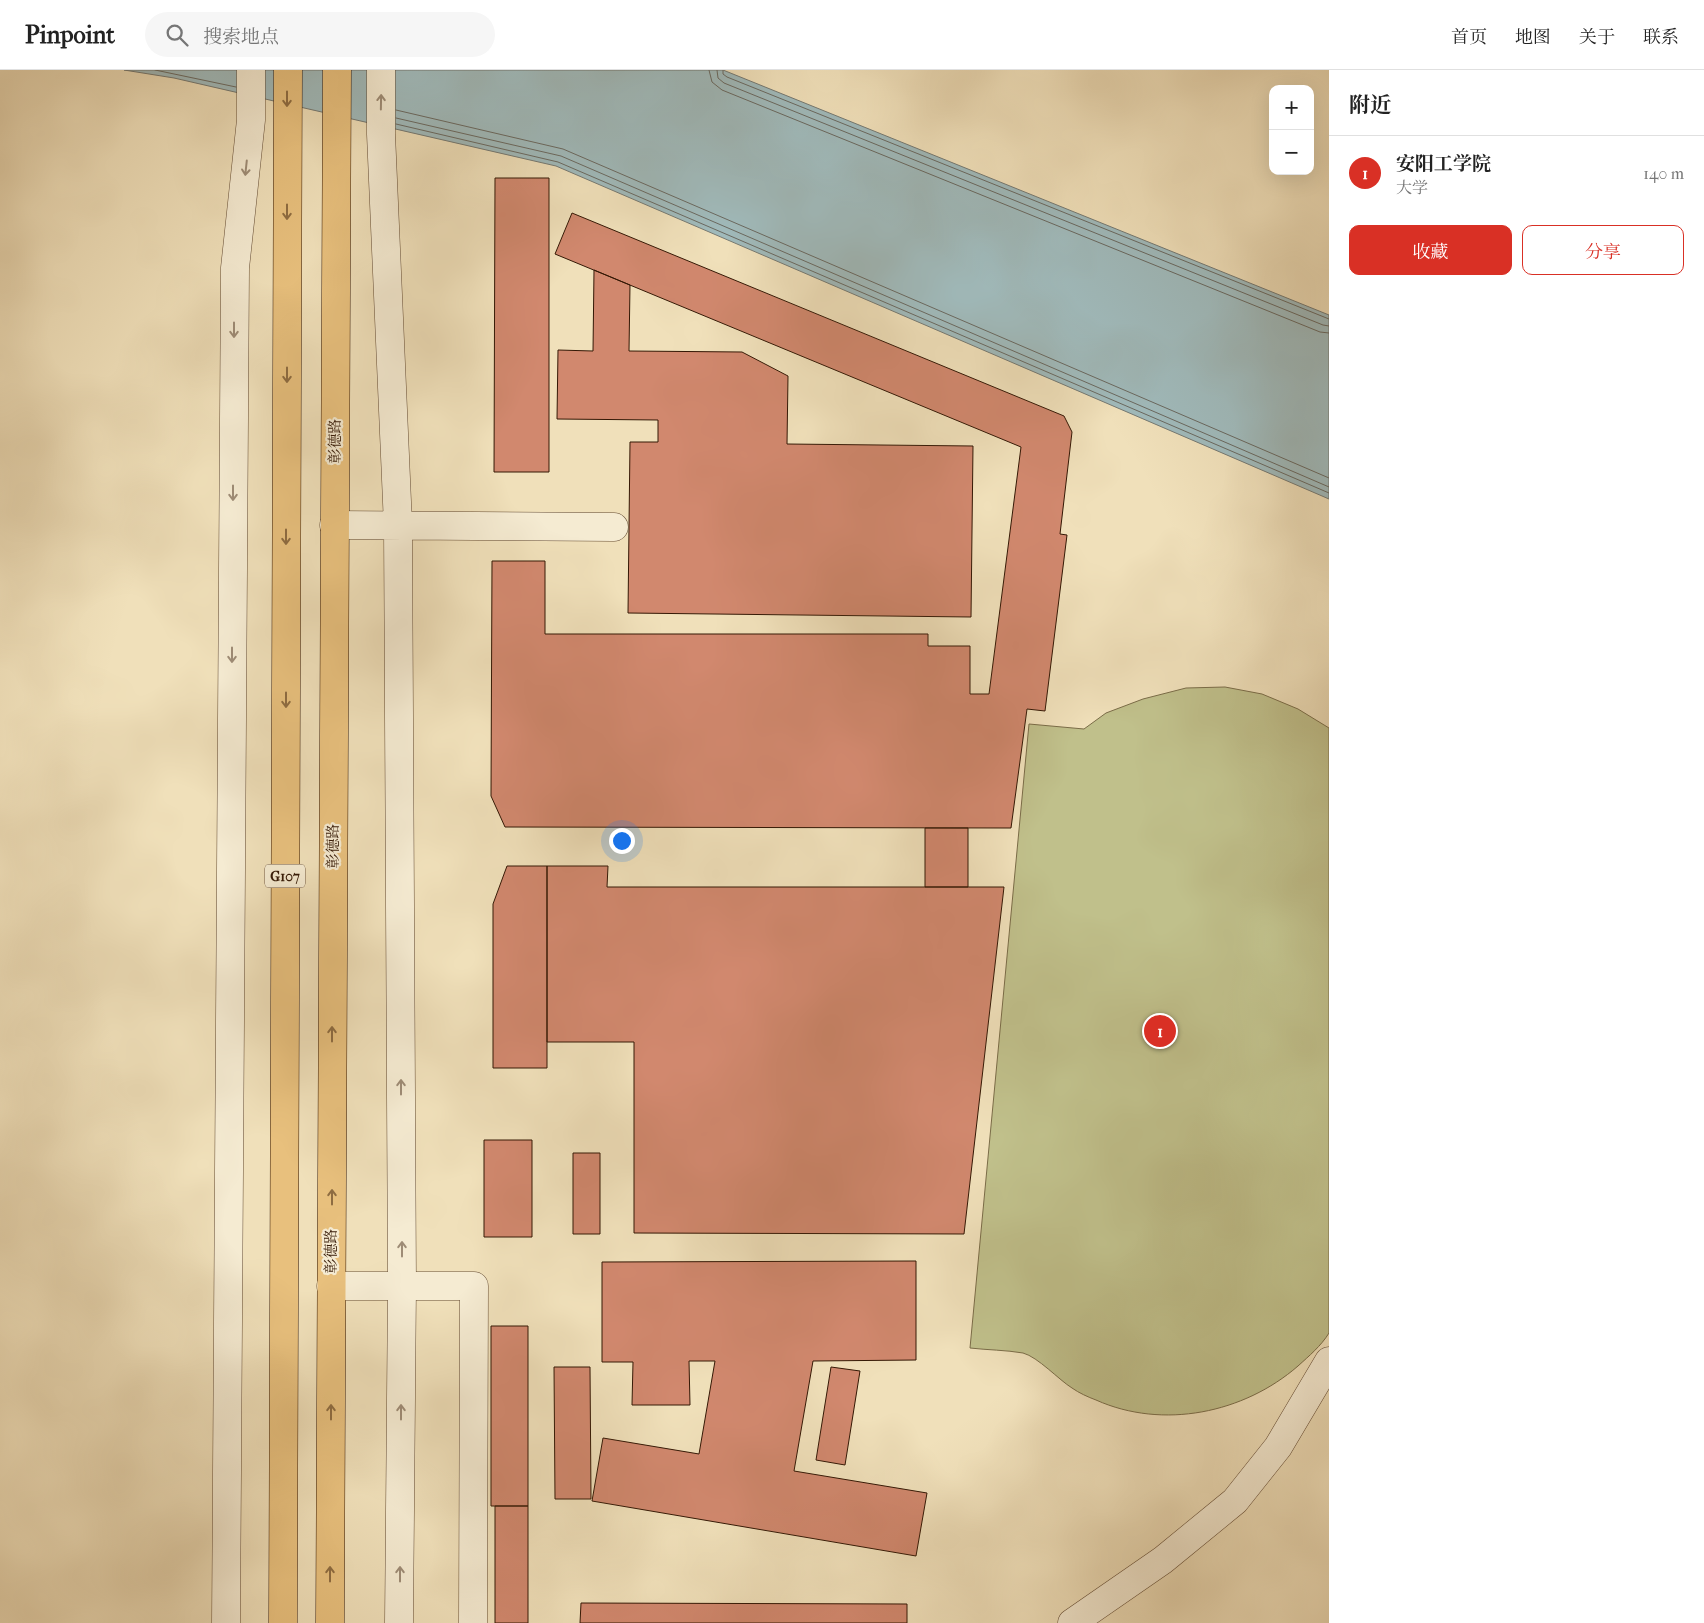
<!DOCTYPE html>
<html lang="zh">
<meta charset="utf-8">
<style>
body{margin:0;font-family:"IM FELL French Canon","Noto Serif SC",serif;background:#f6f6f6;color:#222}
.controls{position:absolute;right:15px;top:15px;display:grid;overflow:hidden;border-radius:10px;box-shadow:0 5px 20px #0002}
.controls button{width:45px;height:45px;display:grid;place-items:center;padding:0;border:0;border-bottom:1px solid #e0e0e0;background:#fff;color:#222;font:25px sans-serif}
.you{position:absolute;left:621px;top:770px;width:18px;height:18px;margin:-12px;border:4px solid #fff;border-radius:50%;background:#1a73e8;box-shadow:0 0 0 8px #1a73e833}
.badge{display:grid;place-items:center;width:32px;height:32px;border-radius:50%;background:#d93025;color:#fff;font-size:16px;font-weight:700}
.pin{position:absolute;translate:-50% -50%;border:2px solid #fff;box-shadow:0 1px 5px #0006}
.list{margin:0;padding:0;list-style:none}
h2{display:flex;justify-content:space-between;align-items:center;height:65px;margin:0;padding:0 20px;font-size:21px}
h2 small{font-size:16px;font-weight:400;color:#767676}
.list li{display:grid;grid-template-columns:32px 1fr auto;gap:15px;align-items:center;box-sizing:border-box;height:75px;padding:0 20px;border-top:1px solid #e0e0e0}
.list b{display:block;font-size:19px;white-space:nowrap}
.list p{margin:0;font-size:16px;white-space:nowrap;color:#767676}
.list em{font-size:16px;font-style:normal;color:#767676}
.actions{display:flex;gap:10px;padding:15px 20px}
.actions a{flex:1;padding:11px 0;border:1px solid #d93025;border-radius:10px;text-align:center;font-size:18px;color:#d93025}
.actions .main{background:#d93025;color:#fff}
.icon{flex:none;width:28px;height:28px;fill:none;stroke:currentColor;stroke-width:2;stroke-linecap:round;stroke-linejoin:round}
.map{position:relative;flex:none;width:1329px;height:1553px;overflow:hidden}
header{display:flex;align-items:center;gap:30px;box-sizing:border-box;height:70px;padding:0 25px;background:#fff;border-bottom:1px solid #e0e0e0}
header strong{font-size:24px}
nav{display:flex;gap:28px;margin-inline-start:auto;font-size:18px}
.search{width:350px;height:45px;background:#f6f6f6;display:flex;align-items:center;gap:12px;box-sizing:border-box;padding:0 18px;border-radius:28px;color:#767676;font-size:19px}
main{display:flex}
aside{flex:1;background:#fff}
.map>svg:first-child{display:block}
.green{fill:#c0c08b;stroke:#7a6c48}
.water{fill:#a0babb;stroke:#757972}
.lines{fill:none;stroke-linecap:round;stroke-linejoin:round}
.shore{stroke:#6a6960;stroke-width:1}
.building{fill:#d1886e;stroke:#341805}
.minor-casing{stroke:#634a32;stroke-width:29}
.highway-casing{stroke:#341805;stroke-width:29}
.minor{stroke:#f5ebd2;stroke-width:28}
.highway{stroke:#e8c07d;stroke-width:28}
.oneway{stroke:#8e6c41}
.oneway2{stroke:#9e8c76}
.labels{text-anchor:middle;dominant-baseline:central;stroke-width:4.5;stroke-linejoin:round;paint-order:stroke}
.shield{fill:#f5ebd2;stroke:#6e5742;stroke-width:1}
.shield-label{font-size:14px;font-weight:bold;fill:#341805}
.street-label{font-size:15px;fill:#341805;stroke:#f5ebd2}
</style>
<header>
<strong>Pinpoint</strong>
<div class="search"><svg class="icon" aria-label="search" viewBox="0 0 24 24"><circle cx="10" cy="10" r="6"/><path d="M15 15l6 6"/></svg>搜索地点</div>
<nav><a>首页</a><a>地图</a><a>关于</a><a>联系</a></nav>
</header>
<main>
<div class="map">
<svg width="1329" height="1553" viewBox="0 0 1329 1553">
<rect width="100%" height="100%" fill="#f0e0ba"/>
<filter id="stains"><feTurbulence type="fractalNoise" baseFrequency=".004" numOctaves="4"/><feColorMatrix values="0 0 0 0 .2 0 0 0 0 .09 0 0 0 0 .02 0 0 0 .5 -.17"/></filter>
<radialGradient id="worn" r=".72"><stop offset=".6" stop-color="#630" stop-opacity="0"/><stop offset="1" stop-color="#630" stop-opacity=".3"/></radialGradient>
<path class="green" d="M 1225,617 L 1262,624 L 1298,639 L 1329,658 L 1329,1263 C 1321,1276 1309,1286 1298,1296 C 1244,1343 1163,1360 1096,1330 C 1088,1327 1079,1323 1072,1318 C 1059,1310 1038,1287 1023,1283 C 1006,1280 987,1280 970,1278 L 1029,654 L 1084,659 L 1106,643 L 1143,629 L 1186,618 Z"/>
<path class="water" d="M 124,0 L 723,0 L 1329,245 L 1329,429 L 556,96 L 174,8 Z"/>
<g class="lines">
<path class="shore" d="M 155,0 L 236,17
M 709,0 L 712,12 L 722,20 L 1320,262 L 1329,263
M 717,0 L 718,8 L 724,13 L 1323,255 L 1329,256
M 723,0 L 723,4 L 727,7 L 1329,249
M 396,40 L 563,79 L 1329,408
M 396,48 L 561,86 L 1329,417
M 396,54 L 558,92 L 1329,423"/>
</g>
<path class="building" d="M 495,108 L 549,108 L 549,402 L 494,402 Z
M 572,143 L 1064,346 L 1072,362 L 1060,464 L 1067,465 L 1045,641 L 1027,639 L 1011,758 L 505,757 L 491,726 L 492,491 L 545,491 L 545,564 L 928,564 L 928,576 L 970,576 L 970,624 L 989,624 L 1021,377 L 555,184 Z
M 594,200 L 630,215 L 629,281 L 742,282 L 788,306 L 787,374 L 973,376 L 971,547 L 628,543 L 630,372 L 658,372 L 658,350 L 557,349 L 558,280 L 593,281 Z
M 925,758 L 968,758 L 968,817 L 925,817 Z
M 507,796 L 547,796 L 547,998 L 493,998 L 493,834 Z
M 547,796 L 608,796 L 607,817 L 1004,817 L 964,1164 L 634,1163 L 634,972 L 547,972 Z
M 484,1070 L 532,1070 L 532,1167 L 484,1167 Z
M 573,1083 L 600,1083 L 600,1164 L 573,1164 Z
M 916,1191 L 916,1290 L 813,1291 L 794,1401 L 927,1423 L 916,1486 L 592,1431 L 603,1368 L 699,1384 L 715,1291 L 689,1291 L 690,1335 L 632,1335 L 633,1292 L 602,1292 L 602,1192 Z
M 491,1256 L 528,1256 L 528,1436 L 491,1436 Z
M 554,1297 L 590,1297 L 591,1429 L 555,1429 Z
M 831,1297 L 860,1301 L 845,1395 L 816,1390 Z
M 495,1436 L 528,1436 L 528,1553 L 495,1553 Z
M 581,1533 L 907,1534 L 907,1553 L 580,1553 Z"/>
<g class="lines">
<g class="minor-casing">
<path id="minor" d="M 381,0 L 381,64 L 398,455 L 402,1216 L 399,1553
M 334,455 L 614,457
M 331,1216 L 474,1216 L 473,1553
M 226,1553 L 235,198 L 251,50 L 251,0
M 1072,1553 L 1163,1490 L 1235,1431 L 1278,1377 L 1329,1291"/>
</g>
<g class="highway-casing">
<path id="highway" d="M 283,1553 L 288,0
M 330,1553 L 337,0"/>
</g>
<use href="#minor" class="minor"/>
<use href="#highway" class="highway"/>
</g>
<defs><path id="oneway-shaft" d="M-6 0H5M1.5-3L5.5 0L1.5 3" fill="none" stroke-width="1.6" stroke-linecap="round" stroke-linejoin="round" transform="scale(1.25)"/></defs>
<g class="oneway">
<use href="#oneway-shaft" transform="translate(287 29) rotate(90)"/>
<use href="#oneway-shaft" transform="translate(287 142) rotate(90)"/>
<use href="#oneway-shaft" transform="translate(287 305) rotate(90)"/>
<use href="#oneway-shaft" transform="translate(286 467) rotate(90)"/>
<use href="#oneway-shaft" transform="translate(286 630) rotate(90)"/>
<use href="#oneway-shaft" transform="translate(332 964) rotate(-90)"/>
<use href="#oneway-shaft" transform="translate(332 1127) rotate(-90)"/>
<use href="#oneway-shaft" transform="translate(331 1342) rotate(-90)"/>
<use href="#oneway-shaft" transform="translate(330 1504) rotate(-90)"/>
</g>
<g class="oneway2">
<use href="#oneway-shaft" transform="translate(381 32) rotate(-89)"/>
<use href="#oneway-shaft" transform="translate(246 98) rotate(96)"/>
<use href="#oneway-shaft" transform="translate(234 260) rotate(90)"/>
<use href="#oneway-shaft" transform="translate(233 423) rotate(90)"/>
<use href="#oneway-shaft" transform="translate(232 585) rotate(90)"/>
<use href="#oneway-shaft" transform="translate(401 1017) rotate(-90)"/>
<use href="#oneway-shaft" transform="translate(402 1179) rotate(-90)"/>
<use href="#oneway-shaft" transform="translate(401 1342) rotate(-90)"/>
<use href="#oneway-shaft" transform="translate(400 1504) rotate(-90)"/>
</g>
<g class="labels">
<rect class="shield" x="265" y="794.5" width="40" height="23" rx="4"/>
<g class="shield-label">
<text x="285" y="806">G107</text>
</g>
<g class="street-label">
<text transform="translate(335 371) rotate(-90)">彰德路</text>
<text transform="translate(333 776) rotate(-90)">彰德路</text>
<text transform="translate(331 1181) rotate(-90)">彰德路</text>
</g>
</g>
<rect width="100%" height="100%" filter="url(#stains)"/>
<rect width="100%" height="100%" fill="url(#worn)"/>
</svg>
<div class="controls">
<button>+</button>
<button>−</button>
</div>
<div class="you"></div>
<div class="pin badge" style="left:1160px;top:961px">1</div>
</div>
<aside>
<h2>附近<small></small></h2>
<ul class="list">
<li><span class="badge">1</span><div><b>安阳工学院</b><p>大学</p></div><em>140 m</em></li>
</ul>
<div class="actions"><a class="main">收藏</a><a>分享</a></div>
</aside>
</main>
